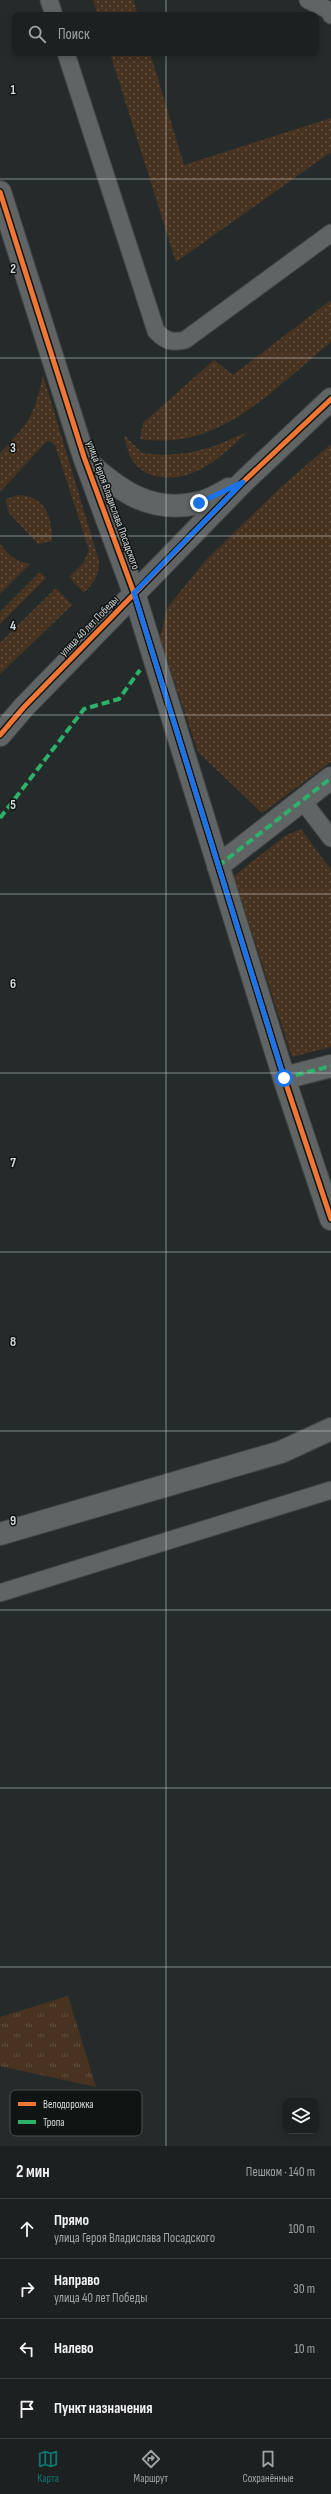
<!DOCTYPE html>
<html lang="ru">
<meta charset="utf-8">
<style>
body{margin:0;font-family:"Sofia Sans Condensed",sans-serif;background:#292d2d;color:#f1f3f6}
.controls{position:absolute;right:12px;bottom:12px;display:grid;overflow:hidden;border-radius:8px;box-shadow:0 2px 6px #0003}
.controls button{width:36px;height:36px;display:grid;place-items:center;padding:0;border:0;border-bottom:1px solid #3a3e3e;background:#1c2020;color:#f1f3f6;font:20px sans-serif}
.stop{position:absolute;width:12px;height:12px;margin:-9px;border:3px solid #1a73e8;border-radius:50%;background:#fff}
.stop.end{background:#1a73e8;border-color:#fff;box-shadow:0 1px 4px #0008}
.list{margin:0;padding:0;list-style:none}
h2{display:flex;justify-content:space-between;align-items:center;height:52px;margin:0;padding:0 16px;font-size:17px}
h2 small{font-size:13px;font-weight:400;color:#a0a3a5}
.list li{display:grid;grid-template-columns:26px 1fr auto;gap:12px;align-items:center;box-sizing:border-box;height:60px;padding:0 16px;border-top:1px solid #3a3e3e}
.list b{display:block;font-size:15px;white-space:nowrap}
.list p{margin:0;font-size:13px;white-space:nowrap;color:#a0a3a5}
.list em{font-size:13px;font-style:normal;color:#a0a3a5}
.icon{flex:none;width:22px;height:22px;fill:none;stroke:currentColor;stroke-width:2;stroke-linecap:round;stroke-linejoin:round}
.map{position:relative;flex:none;width:331px;height:2146px;overflow:hidden}
.search{position:absolute;background:#1c2020;box-shadow:0 2px 6px #0003;left:12px;right:12px;top:12px;height:44px;display:flex;align-items:center;gap:10px;box-sizing:border-box;padding:0 14px;border-radius:8px;color:#a0a3a5;font-size:15px}
.sheet{height:292px;background:#1c2020}
nav{display:flex;justify-content:space-around;align-items:center;box-sizing:border-box;height:56px;border-top:1px solid #3a3e3e;background:#1c2020;font-size:11px;color:#a0a3a5}
nav a{display:grid;justify-items:center;gap:2px}
nav .on{color:#0f766e}
.map>svg:first-child{display:block}
.grass{fill:url(#grass-dots)}
.park{fill:url(#park-tufts)}
.lines{fill:none;stroke-linecap:round;stroke-linejoin:round}
.service-casing{stroke:#424746;stroke-width:19}
.minor-casing{stroke:#424746;stroke-width:24}
.tertiary-casing{stroke:#424746;stroke-width:24}
.service{stroke:#606464;stroke-width:17}
.minor{stroke:#606464;stroke-width:22}
.tertiary{stroke:#606464;stroke-width:22}
.quiet{stroke:#2db169;stroke-width:4;stroke-dasharray:8 4;stroke-linecap:butt}
.cycleway-casing{stroke:#101514;stroke-width:8}
.cycleway{stroke:#f07635;stroke-width:5}
.route{stroke:#1a73e8;stroke-width:5}
.grid{fill:none;stroke:#d2d9d8;stroke-width:1;stroke-opacity:0.55}
.labels{text-anchor:middle;dominant-baseline:central;stroke-width:3;stroke-linejoin:round;paint-order:stroke}
.street-label{font-size:11px;fill:#d2d9d8;stroke:#101514}
.key{fill:#101514;stroke:#4a504f;stroke-width:1}
.key-label{font-size:11px;fill:#d2d9d8}
.grid-label{font-size:13px;text-anchor:middle;font-weight:bold;fill:#d2d9d8;stroke:#101514;stroke-width:3;stroke-linejoin:round;paint-order:stroke}
</style>
<div class="map">
<svg width="331" height="2146" viewBox="0 0 331 2146">
<defs>
<pattern id="grass-dots" width="8" height="8" patternUnits="userSpaceOnUse"><rect width="8" height="8" fill="#483321"/><path d="M2 2h.1M6 6h.1" fill="none" stroke="#625040" stroke-width="1.8" stroke-linecap="round"/></pattern>
<pattern id="park-tufts" width="24" height="20" patternUnits="userSpaceOnUse"><rect width="24" height="20" fill="#483321"/><path d="M3 7l-1-3M5 7V3M7 7l1-3M15 17l-1-3M17 17v-4M19 17l1-3" fill="none" stroke="#625040"/></pattern>
</defs>
<rect width="100%" height="100%" fill="#252b2b"/>
<path class="grass" d="M 93,0 L 133,0 L 138,15 L 98,15 Z
M 110,53 L 150,53 L 184,165 L 331,118 L 331,152 L 176,262 Z
M 331,300 L 331,342 C 273,389 221,451 140,439 L 143,423 L 214,360 L 233,375 Z
M 43,375 L 99,561 C 99,576 94,582 84,593 L 69,577 L 84,562 L 89,550 L 55,445 L 50,441 L 46,442 L 0,492 L 0,453 C 29,423 34,417 43,375 Z
M 248,432 C 223,454 197,482 161,477 C 150,476 140,471 133,461 C 128,455 126,443 124,435 L 142,453 L 162,455 L 188,453 L 212,447 Z
M 331,444 L 331,762 L 262,813 L 198,752 L 160,638 L 167,608 L 206,560 L 280,488 Z
M 18,495 C 46,496 52,517 52,541 L 38,544 L 8,512 L 6,499 Z
M 0,543 C 8,556 15,561 30,564 L 0,594 Z
M 40,572 L 46,578 L 0,624 L 0,612 Z
M 56,588 L 72,605 L 0,674 L 0,643 Z
M 301,829 L 331,870 L 331,1047 L 292,1057 L 234,876 L 285,836 Z"/>
<path class="park" d="M 68,1996 L 96,2087 L 0,2066 L 0,2017 Z"/>
<g class="lines">
<g class="service-casing">
<path id="service" d="M 49,0 L 54,15
M 308,0 L 330,11 L 331,15
M 66,53 L 156,331 C 165,341 172,343 185,340 L 331,233
M 302,800 L 331,838
M 0,1593 L 331,1490"/>
</g>
<g class="minor-casing">
<path id="minor" d="M 134,593 L 284,1078 L 331,1219
M 218,866 L 331,778
M 284,1078 L 331,1066
M 0,1534 L 281,1452 L 331,1429"/>
</g>
<g class="tertiary-casing">
<path id="tertiary" d="M 0,192 L 84,457 L 134,593
M 86,461 C 120,491 151,514 198,503 C 209,501 220,494 229,489
M 0,735 L 24,707 L 243,482 L 331,399"/>
</g>
<use href="#service" class="service"/>
<use href="#minor" class="minor"/>
<use href="#tertiary" class="tertiary"/>
<path class="quiet" d="M 0,818 L 84,709 L 119,699 L 140,670
M 218,866 L 331,778
M 284,1078 L 331,1066"/>
<g class="cycleway-casing">
<path id="cycleway" d="M 0,192 L 84,457 L 134,593 L 284,1078 L 331,1219
M 0,735 L 24,707 L 243,482 L 331,399"/>
</g>
<use href="#cycleway" class="cycleway"/>
</g>
<g class="lines">
<path class="route" d="M 199,503 L 243,482 L 134,593 L 284,1078"/>
</g>
<path class="grid" d="M 166,0 L 166,15M 166,53 L 166,2146M 0,179 L 331,179M 0,358 L 331,358M 0,536 L 331,536M 0,715 L 331,715M 0,894 L 331,894M 0,1073 L 331,1073M 0,1252 L 331,1252M 0,1431 L 331,1431M 0,1610 L 331,1610M 0,1788 L 331,1788M 0,1967 L 331,1967"/>
<g class="labels">
<g class="street-label">
<text transform="translate(113 505) rotate(70)">улица Героя Владислава Посадского</text>
<text transform="translate(89 626) rotate(-46)">улица 40 лет Победы</text>
</g>
</g>
<rect x="10" y="2090" width="132" height="46" rx="6" class="key"/>
<rect x="18" y="2102" width="18" height="4" fill="#f07635"/>
<rect x="18" y="2120" width="18" height="4" fill="#2db169"/>
<g class="key-label">
<text x="43" y="2108">Велодорожка</text>
<text x="43" y="2126">Тропа</text>
</g>
<g class="grid-label">
<text x="13" y="94">1</text>
<text x="13" y="273">2</text>
<text x="13" y="452">3</text>
<text x="13" y="630">4</text>
<text x="13" y="809">5</text>
<text x="13" y="988">6</text>
<text x="13" y="1167">7</text>
<text x="13" y="1346">8</text>
<text x="13" y="1525">9</text>
</g>
</svg>
<div class="controls">
<button><svg class="icon" aria-label="layers" viewBox="0 0 24 24"><path d="M12 4l9 5-9 5-9-5zM3 14l9 5 9-5"/></svg></button>
</div>
<div class="stop" style="left:284px;top:1078px"></div>
<div class="stop end" style="left:199px;top:503px"></div>
<div class="search"><svg class="icon" aria-label="search" viewBox="0 0 24 24"><circle cx="10" cy="10" r="6"/><path d="M15 15l6 6"/></svg>Поиск</div>
</div>
<section class="sheet">
<h2>2 мин<small>Пешком · 140 m</small></h2>
<ul class="list">
<li><svg class="icon" aria-label="ahead" viewBox="0 0 24 24"><path d="M12 20V5M6 11l6-6 6 6"/></svg><div><b>Прямо</b><p>улица Героя Владислава Посадского</p></div><em>100 m</em></li>
<li><svg class="icon" aria-label="right" viewBox="0 0 24 24"><path d="M7 20v-9h11M14 6l5 5-5 5"/></svg><div><b>Направо</b><p>улица 40 лет Победы</p></div><em>30 m</em></li>
<li><svg class="icon" aria-label="left" viewBox="0 0 24 24"><path d="M17 20v-9H6M10 6l-5 5 5 5"/></svg><div><b>Налево</b></div><em>10 m</em></li>
<li><svg class="icon" aria-label="arrive" viewBox="0 0 24 24"><path d="M6 21V4h12l-3 4 3 4H6"/></svg><div><b>Пункт назначения</b></div></li>
</ul>
</section>
<nav>
<a class="on"><svg class="icon" aria-label="map" viewBox="0 0 24 24"><path d="M3 6l6-2 6 2 6-2v14l-6 2-6-2-6 2zM9 4v14M15 6v14"/></svg>Карта</a>
<a><svg class="icon" aria-label="directions" viewBox="0 0 24 24"><path d="M12 3l9 9-9 9-9-9zM9 14v-3h6M13 9l2 2-2 2"/></svg>Маршрут</a>
<a><svg class="icon" aria-label="saved" viewBox="0 0 24 24"><path d="M7 4h10v16l-5-4-5 4z"/></svg>Сохранённые</a>
</nav>
